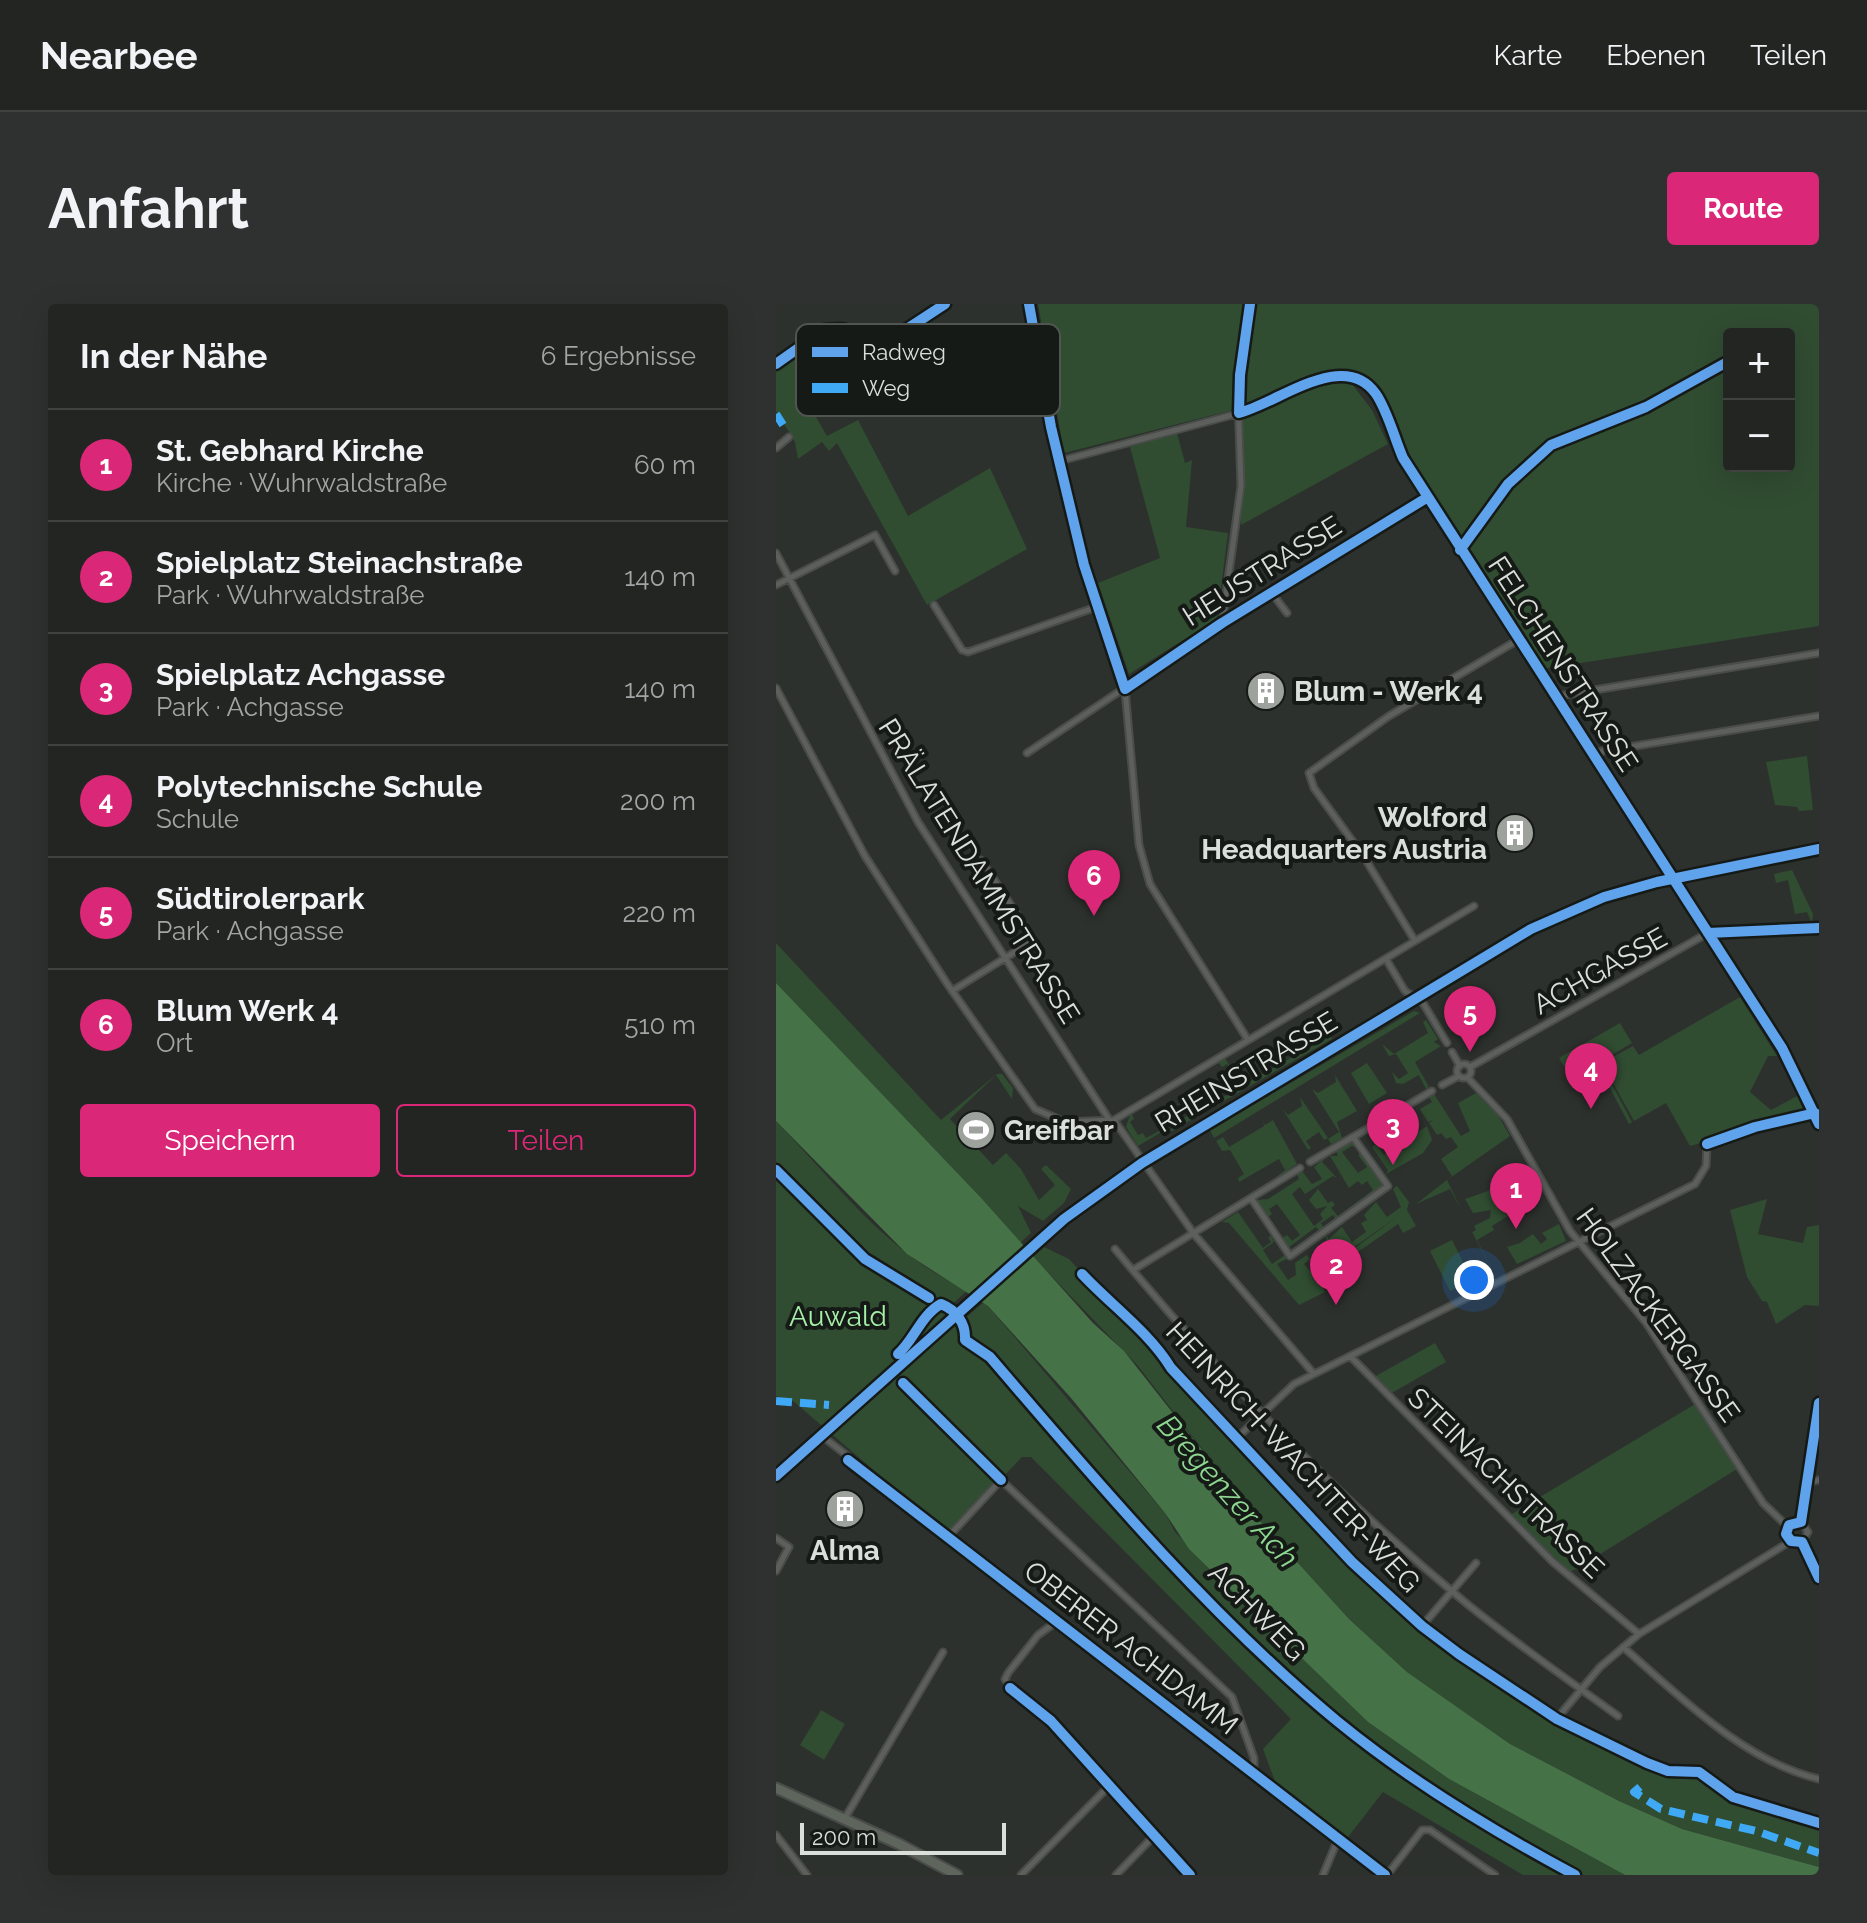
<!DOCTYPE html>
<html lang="de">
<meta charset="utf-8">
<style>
body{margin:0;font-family:Raleway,sans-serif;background:#2e312f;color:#f1f3f6}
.controls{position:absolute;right:24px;top:24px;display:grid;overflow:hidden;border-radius:8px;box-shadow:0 8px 32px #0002}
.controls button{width:72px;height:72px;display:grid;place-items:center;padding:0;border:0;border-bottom:2px solid #3f4240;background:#222522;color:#f1f3f6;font:40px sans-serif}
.scale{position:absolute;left:24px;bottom:20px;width:206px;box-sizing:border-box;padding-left:8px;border:4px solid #dadfda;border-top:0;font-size:22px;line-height:28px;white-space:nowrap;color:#dadfda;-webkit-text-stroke:6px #161a16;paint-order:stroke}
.you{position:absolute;left:698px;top:976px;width:28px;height:28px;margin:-20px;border:6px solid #fff;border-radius:50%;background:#1a73e8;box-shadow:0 0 0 12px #1a73e833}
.badge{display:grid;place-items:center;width:52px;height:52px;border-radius:50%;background:#db2777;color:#fff;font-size:26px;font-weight:700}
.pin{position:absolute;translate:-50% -66px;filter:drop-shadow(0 2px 4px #0008)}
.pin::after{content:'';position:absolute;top:42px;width:28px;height:24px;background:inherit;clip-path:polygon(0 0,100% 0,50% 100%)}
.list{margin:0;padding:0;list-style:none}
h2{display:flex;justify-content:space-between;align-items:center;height:104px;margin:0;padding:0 32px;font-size:34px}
h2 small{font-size:26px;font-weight:400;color:#a2a5a5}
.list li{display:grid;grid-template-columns:52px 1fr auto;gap:24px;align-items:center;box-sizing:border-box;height:112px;padding:0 32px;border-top:2px solid #3f4240}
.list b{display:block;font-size:30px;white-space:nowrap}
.list p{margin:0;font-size:26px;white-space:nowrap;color:#a2a5a5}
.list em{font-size:26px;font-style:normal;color:#a2a5a5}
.actions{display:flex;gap:16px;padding:24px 32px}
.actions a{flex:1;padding:18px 0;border:2px solid #db2777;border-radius:8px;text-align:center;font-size:28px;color:#db2777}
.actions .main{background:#db2777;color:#fff}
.map{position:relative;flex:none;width:1043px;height:1571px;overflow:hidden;border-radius:8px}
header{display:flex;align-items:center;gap:48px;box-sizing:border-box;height:112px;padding:0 40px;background:#222522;border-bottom:2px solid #3f4240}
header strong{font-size:38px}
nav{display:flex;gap:44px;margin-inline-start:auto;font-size:28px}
.intro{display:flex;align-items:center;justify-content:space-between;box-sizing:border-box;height:192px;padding:0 48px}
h1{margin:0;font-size:56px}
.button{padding:20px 36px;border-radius:8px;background:#db2777;color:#fff;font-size:28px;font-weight:700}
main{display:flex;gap:48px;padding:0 48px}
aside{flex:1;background:#222522;border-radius:8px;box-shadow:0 8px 32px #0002}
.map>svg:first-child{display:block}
.green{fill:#304c31;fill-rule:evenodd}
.water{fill:#457347}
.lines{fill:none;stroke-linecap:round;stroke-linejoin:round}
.street-casing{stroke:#494c49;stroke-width:9}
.primary-casing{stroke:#494c49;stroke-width:13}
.street{stroke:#5c5f5c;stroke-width:5}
.primary{stroke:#5d655d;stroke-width:9}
.quiet{stroke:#3fa9f5;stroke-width:8;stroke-dasharray:16 8;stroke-linecap:butt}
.cycleway-casing{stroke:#161a16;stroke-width:15}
.cycleway{stroke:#60a3ed;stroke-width:10}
.labels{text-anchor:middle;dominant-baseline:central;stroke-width:8;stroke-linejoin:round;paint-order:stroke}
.street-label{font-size:28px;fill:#dadfda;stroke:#161a16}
.poi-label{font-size:28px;font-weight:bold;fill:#dadfda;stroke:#161a16;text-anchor:start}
.park-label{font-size:28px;fill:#a5efa8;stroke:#161a16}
.water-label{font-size:30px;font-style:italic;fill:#8dd791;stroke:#161a16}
.key{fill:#161a16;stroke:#515551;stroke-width:2}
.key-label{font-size:22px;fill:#dadfda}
</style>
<header>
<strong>Nearbee</strong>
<nav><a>Karte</a><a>Ebenen</a><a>Teilen</a></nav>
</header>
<div class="intro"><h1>Anfahrt</h1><a class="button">Route</a></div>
<main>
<aside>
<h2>In der Nähe<small>6 Ergebnisse</small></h2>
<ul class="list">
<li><span class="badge">1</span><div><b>St. Gebhard Kirche</b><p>Kirche · Wuhrwaldstraße</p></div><em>60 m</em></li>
<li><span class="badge">2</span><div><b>Spielplatz Steinachstraße</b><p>Park · Wuhrwaldstraße</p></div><em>140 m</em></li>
<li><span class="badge">3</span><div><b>Spielplatz Achgasse</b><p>Park · Achgasse</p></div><em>140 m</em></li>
<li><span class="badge">4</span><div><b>Polytechnische Schule</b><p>Schule</p></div><em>200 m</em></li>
<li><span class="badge">5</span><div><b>Südtirolerpark</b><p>Park · Achgasse</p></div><em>220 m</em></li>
<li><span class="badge">6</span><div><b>Blum Werk 4</b><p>Ort</p></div><em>510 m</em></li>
</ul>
<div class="actions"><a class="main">Speichern</a><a>Teilen</a></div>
</aside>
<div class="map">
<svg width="1043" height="1571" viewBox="0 0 1043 1571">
<rect width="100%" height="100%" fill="#2d312d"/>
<path class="green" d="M 262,0 L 468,0 L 457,106 L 288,149 Z
M 478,0 L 1043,0 L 1043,322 L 766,365 L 694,252 L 693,236 L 682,235 L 630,152 L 611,97 L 594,78 L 573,68 L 556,68 L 472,99 L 466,95 ZM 953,30 L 1013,30 L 1013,162 L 953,162 Z
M 62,27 L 110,38 L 129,32 L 33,101 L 51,132 L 82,116 L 132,212 L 214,164 L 251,245 L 151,301 L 61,139 L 53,147 L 46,138 L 22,155 L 19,138 L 0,107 L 0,62 L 44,31 Z
M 573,76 L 596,106 L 612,140 L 465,221 L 467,114 L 554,78 Z
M 401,129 L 409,159 L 416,156 L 410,223 L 452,229 L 441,315 L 353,370 L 322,279 L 384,254 L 354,143 Z
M 1031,452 L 1037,506 L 1023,507 L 1021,503 L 999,501 L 990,458 Z
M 1016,566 L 1037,610 L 1036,620 L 1031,608 L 1019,610 L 1012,576 L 1000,579 L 998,570 Z
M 0,639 L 165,816 L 221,770 L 226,770 L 237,784 L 236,795 L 220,771 L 174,815 L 217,861 L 230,849 L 245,865 L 263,896 L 279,881 L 265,865 L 270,861 L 295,885 L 288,899 L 267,917 L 242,902 L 255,929 L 244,939 L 0,679 Z
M 964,693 L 1001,752 L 992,752 L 974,788 L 995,806 L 1023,791 L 1028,810 L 914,842 L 890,799 L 858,817 L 826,759 L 857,742 L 863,751 Z
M 638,707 L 644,709 L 438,834 L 434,826 Z
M 650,716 L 662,735 L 658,738 L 665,742 L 639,758 L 653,783 L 650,785 L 643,771 L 627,780 L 620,779 L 616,768 L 623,775 L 632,769 L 620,750 L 613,752 L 606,740 L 618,750 L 652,729 L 647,718 Z
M 844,719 L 856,739 L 824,758 L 856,818 L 853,820 L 821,760 L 795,774 L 783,754 Z
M 554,731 L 556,735 L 387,832 L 406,816 L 362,842 L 350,823 L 354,811 L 364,805 L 356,810 L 358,815 L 354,818 L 362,831 L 367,829 L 370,834 L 464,784 L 451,760 L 446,763 L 443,759 L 435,763 L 449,754 L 466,782 Z
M 591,759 L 611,789 L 593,800 L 575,769 Z
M 559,771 L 581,807 L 561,818 L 566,834 L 555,840 L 552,835 L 563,828 L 536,785 L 542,789 L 560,778 Z
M 700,789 L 722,811 L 734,832 L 671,876 L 686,907 L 674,885 L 640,900 L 676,872 L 665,855 L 682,843 L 675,833 L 670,835 L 665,829 L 661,831 L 653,819 L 657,816 L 652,818 L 644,805 L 656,798 L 653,793 L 658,790 L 685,832 L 694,827 L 682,799 Z
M 524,793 L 552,834 L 548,836 L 543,828 L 530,837 L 535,844 L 532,846 L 506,804 L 512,811 L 526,802 Z
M 497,816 L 521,860 L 495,877 L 509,866 L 503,855 L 463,878 L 462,874 L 468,870 L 454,846 L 446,847 L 440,837 L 447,833 L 453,843 L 488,822 L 487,817 L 489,821 Z
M 0,817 C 59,878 113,952 192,986 L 173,1003 L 190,1031 L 187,1016 L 208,998 L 212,1002 L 389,1209 L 399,1228 L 592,1418 L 673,1475 L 849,1571 L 747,1571 L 607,1488 L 572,1533 L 500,1480 L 487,1445 L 515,1415 L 255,1153 L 246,1153 L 172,1230 L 16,1096 L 0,1092 Z
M 651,822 L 656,836 L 647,849 L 610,870 L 612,866 L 596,843 L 600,840 L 608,851 Z
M 576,837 L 581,844 L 576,842 L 566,848 L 582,869 L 591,863 L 582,851 L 585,849 L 608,882 L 560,915 L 557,911 L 545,919 L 548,925 L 545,928 L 540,923 L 513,943 L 506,934 L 511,931 L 516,937 L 524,931 L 501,900 L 493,905 L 496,910 L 492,913 L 481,896 L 492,895 L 523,875 L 521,870 L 526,867 L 536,880 L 546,875 L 538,863 L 549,854 L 546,858 L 561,874 L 557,872 L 529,890 L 524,883 L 516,890 L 538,922 L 547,915 L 544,910 L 551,902 L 540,905 L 533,896 L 542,885 L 552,899 L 556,897 L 559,901 L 555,904 L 562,912 L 597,886 L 591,877 L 586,881 L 582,877 L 573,884 L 554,852 L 562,852 L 560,847 Z
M 721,879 L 727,879 L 739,903 L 727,893 L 724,895 L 740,907 L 716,922 L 718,926 L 701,936 L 719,972 L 696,928 L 700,926 L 698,922 L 714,914 L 715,906 L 697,909 L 689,895 L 712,887 Z
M 621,882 L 633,898 L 631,906 L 640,922 L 627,929 L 622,920 L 562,962 L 559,959 L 622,912 L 540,970 L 549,988 L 523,1001 L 453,919 L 446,918 L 462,908 L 487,944 L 495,938 L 492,933 L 495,932 L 498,938 L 487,946 L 496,960 L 509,951 L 512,954 L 501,960 L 512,976 L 520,971 L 519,959 L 531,951 L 534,955 L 528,960 L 535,968 L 565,947 L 561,937 L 551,938 L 550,931 L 553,935 L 566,923 L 576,938 L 590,928 L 585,919 L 591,916 L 588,911 L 600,898 L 611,913 L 625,903 L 617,885 Z
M 991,895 L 982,930 L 1027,939 L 1031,923 L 1043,921 L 1043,1002 L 1029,1001 L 1000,1020 L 991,998 L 986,997 L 971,973 L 954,906 Z
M 783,920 L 790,937 L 741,960 L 731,943 L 744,939 L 757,930 L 765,940 L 771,935 L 766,929 Z
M 676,936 L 696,976 L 674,987 L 654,947 Z
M 268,943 L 293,955 L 343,1009 L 378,1039 L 395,1064 L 502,1181 L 576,1258 L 646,1322 L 781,1415 L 884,1465 L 923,1468 L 957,1493 L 1043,1519 L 1043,1563 L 906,1525 L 843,1497 L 734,1440 L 631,1368 L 573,1315 L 471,1203 L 362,1062 L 257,953 Z
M 659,1039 L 670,1058 L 614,1090 L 598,1073 Z
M 921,1099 L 961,1165 L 805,1262 L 794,1268 L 734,1211 Z
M 45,1406 L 69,1420 L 48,1456 L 24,1441 Z"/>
<path class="water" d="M 0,679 L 206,895 L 317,1019 L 348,1047 L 471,1203 L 573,1315 L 631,1368 L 734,1440 L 843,1497 L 906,1525 L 1043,1563 L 1043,1571 L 849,1571 L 673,1475 L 592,1418 L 413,1245 L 389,1209 L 295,1094 L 212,1002 L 131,950 L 0,817 Z"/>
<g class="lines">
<g class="street-casing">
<path id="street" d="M 253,0 L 275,123 L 308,261 L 349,385 L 363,541 L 374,580 L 472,736
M 0,144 L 13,133
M 284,157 L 475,106 L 553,73 L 568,71 L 591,81 L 604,99 L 627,154 L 684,246 L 1006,744 L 1043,820
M 0,249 L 142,518 L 334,817
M 0,281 L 99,231 L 119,267
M 495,288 L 511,309
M 158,301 L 186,346 L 192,348 L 323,302
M 446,319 L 465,182 L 462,94 L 474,0
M 0,384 L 89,552 L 170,678 L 259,805 L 289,818 L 338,816 L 698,602
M 782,392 L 1043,349
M 251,449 L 446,319 L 652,193
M 816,449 L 1043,412
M 639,637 L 588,553 L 538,484 L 533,469 L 613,412 L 742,336
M 610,655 L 629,687 L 647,699 L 671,739
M 176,687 L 258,636 L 205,556
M 676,748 L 684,762
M681 767a7 7 0 1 1 14 0a7 7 0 1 1-14 0Z
M 694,763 L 932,629 L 1043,624
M 692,774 L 731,815 L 794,927 L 871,1020 L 987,1199 L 1012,1223
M 666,781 L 683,772
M 338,816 L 418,930 L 538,1070
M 534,858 L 656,787
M 475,894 L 514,952 L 612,882 L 577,833
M 339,945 C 444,1072 563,1194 690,1299 C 739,1339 791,1375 842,1412
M 357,966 L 524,864
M 574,1052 L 777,1258 L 863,1330
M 465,1130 L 518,1080 L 919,880 L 930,862 L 931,840
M 46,1132 L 609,1571
M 1032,1178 L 1043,1176
M 1025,1218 L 1043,1099
M 1012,1223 L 1013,1235 L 1026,1238 L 1032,1228 L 1025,1218
M 172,1233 L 225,1176 L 456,1393 L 478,1454 L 478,1470
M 0,1234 L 13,1243 L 0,1267
M 1026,1238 L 1043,1274
M 646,1322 L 700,1259
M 847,1343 C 904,1392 967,1457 1043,1475
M 234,1384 L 229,1375 L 232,1369 L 262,1331 L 280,1318
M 783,1412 L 824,1363 L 863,1330 L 1015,1237
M 69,1514 L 167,1348
M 0,1531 L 31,1571
M 245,1571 L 332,1483
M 340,1571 L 374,1536
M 547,1571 L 562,1535
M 611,1571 L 646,1526 L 654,1526 L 719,1571"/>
</g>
<g class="primary-casing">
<path id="primary" d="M 0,1172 L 288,915 L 366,859 L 629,701 L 755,625 L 828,593 L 881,578 L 1043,545
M 0,1484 L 123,1540 L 181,1571"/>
</g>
<use href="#street" class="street"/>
<use href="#primary" class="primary"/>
<path class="quiet" d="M 0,110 L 7,121
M 0,1097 L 53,1101
M 864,1483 L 858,1488 L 885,1505 L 980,1527 L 1043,1549"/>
<g class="cycleway-casing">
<path id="cycleway" d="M 253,0 L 275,123 L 308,261 L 349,385 L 446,319 L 652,193
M 474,0 L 464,71 L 463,109 C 502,99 568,44 600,90 C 612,108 618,133 627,154 L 1006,744 L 1043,820
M 0,60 L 48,26 L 66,25 L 102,34 L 117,34 L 169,0
M 684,246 L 732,180 L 775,141 L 870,103 L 953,57
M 932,629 L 1043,624
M 931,840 L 979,823 L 1039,809
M 0,866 L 89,955 L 153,994
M 306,970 C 335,1001 373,1028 395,1064 L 576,1258 L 646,1322 L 683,1350 L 781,1415 L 871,1459 L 892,1467 L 923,1468 L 957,1493 L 1043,1519
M 122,1050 C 138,1036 145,1011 165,1000 C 180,1006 190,1019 189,1036 L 214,1053 C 321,1178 434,1312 561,1417 C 634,1477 715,1526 799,1571
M 127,1079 L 225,1176
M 1043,1099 L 1025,1218 L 1013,1221 L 1010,1230 L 1015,1237 L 1026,1238 L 1043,1274
M 72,1156 L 609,1571
M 0,1172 L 288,915 L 366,859 L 629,701 L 755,625 L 828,593 L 881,578 L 1043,545
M 234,1384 L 275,1417 L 414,1571"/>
</g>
<use href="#cycleway" class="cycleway"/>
</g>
<defs>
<g id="building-disc" transform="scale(2)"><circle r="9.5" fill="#9da29d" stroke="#161a16"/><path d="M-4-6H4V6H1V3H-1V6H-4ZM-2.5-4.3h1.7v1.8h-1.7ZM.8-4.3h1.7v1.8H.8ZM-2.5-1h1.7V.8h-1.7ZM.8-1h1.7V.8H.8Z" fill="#fff"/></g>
<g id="stadium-disc" transform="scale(2)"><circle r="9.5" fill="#9da29d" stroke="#161a16"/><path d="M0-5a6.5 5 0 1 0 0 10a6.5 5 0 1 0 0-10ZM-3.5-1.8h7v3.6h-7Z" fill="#fff"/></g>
</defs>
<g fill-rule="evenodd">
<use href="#building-disc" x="490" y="387"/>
<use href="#building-disc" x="739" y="529"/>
<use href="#stadium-disc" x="200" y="826"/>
<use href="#building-disc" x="69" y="1205"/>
</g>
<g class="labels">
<g class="street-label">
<text transform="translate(486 267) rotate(-32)">HEUSTRASSE</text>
<text transform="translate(787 360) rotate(57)">FELCHENSTRASSE</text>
<text transform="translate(203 567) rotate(58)">PRÄLATENDAMMSTRASSE</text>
<text transform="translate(824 667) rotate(-29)">ACHGASSE</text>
<text transform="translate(470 768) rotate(-31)">RHEINSTRASSE</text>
<text transform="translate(882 1011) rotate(54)">HOLZACKERGASSE</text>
<text transform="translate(517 1153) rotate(47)">HEINRICH-WACHTER-WEG</text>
<text transform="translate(730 1179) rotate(44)">STEINACHSTRASSE</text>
<text transform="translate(481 1308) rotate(45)">ACHWEG</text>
<text transform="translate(355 1344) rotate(38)">OBERER ACHDAMM</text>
</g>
<g class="poi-label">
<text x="518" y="387">Blum - Werk 4</text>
<text x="711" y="513" text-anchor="end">Wolford<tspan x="711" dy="32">Headquarters Austria</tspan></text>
<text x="228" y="826">Greifbar</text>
<text x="69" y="1246" text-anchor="middle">Alma</text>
</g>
<g class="park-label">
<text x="62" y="1012">Auwald</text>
</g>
<g class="water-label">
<text transform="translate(452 1187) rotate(48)">Bregenzer Ach</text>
</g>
</g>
<rect x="20" y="20" width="264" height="92" rx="12" class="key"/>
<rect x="36" y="43" width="36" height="10" fill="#60a3ed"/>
<rect x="36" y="79" width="36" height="10" fill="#3fa9f5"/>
<g class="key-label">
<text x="86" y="56">Radweg</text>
<text x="86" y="92">Weg</text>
</g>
</svg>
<div class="controls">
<button>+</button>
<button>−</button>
</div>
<div class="scale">200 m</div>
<div class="you"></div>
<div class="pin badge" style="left:740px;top:925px">1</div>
<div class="pin badge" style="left:560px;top:1001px">2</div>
<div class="pin badge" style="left:617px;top:861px">3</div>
<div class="pin badge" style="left:815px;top:805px">4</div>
<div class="pin badge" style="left:694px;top:748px">5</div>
<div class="pin badge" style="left:318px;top:612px">6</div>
</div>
</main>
